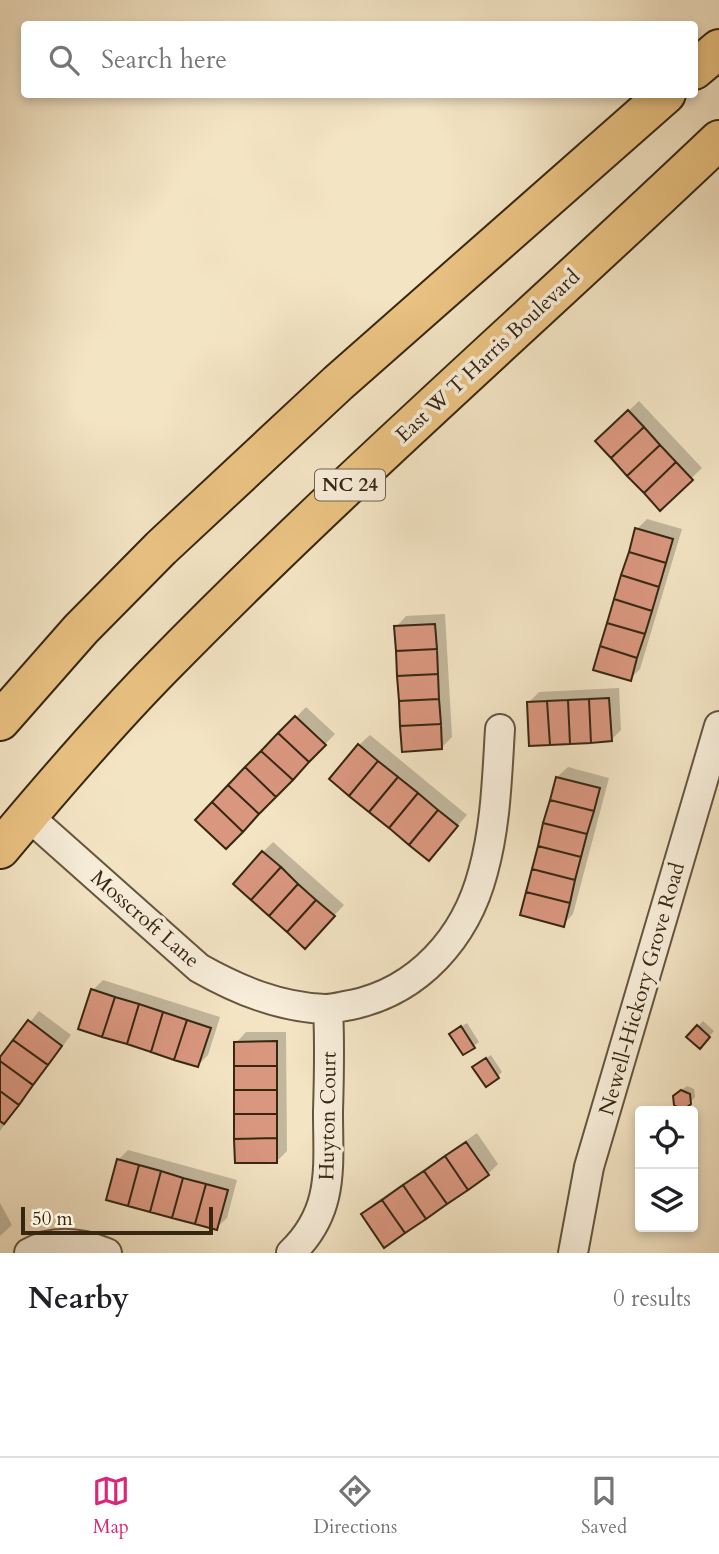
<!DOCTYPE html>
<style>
body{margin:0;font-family:Cardo,serif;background:#f2f2f2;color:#202124}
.controls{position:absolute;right:21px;bottom:21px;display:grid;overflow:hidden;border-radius:7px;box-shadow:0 4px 10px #0003}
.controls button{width:63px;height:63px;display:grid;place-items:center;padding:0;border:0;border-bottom:2px solid #e0e0e0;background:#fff;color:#202124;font:35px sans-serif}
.scale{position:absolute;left:21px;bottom:18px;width:192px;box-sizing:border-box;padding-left:7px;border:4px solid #372711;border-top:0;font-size:19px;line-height:24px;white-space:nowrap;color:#372711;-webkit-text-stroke:5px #f7edd9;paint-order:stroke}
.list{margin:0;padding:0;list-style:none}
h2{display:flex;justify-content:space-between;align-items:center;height:91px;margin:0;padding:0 28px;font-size:30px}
h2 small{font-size:23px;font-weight:400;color:#757577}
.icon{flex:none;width:38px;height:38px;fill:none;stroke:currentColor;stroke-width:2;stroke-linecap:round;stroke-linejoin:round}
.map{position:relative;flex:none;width:719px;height:1253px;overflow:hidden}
.search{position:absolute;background:#fff;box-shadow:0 4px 10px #0003;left:21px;right:21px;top:21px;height:77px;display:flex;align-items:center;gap:18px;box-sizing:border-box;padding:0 24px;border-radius:7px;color:#757577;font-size:26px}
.sheet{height:203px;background:#fff}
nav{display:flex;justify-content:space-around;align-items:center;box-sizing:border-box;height:98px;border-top:2px solid #e0e0e0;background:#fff;font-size:19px;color:#757577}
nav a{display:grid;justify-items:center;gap:4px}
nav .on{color:#db2777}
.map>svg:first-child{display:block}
.shadow{fill:#0003}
.building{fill:#da9780;stroke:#372711;stroke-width:2}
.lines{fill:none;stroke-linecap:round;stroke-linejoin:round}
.street-casing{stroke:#66563e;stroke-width:32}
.primary-casing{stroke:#372711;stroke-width:42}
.street{stroke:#f7edd9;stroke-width:28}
.primary{stroke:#eac282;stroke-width:38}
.labels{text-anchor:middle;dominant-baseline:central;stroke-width:7;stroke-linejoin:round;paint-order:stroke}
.shield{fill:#f7edd9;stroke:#71624d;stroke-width:2}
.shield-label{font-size:19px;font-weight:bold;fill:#372711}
.street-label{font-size:21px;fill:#372711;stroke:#f7edd9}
</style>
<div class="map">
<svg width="719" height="1253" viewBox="0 0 719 1253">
<rect width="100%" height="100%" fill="#f3e4c4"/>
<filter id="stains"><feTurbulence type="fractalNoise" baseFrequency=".00286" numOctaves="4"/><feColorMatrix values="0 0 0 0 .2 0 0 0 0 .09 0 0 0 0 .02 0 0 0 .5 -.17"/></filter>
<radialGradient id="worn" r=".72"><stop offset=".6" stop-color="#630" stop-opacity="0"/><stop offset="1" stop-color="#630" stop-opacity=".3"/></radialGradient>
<path class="shadow" d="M 639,401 L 702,468 L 660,508 L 597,441 Z
M 647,519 L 682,529 L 640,669 L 630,679 L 637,529 Z
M 445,614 L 452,737 L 442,747 L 396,627 L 406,616 Z
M 619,688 L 621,730 L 611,740 L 528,703 L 539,692 Z
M 306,707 L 335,734 L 226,847 L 198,819 Z
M 370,735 L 467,815 L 429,859 L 359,745 Z
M 568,767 L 609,778 L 573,914 L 563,925 L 557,777 Z
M 273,842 L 344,905 L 315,936 L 263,852 Z
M 103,980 L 220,1017 L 208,1055 L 198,1065 L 93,990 Z
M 39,1011 L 71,1035 L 0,1131 L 0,1060 Z
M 703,1021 L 714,1031 L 700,1047 L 688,1036 Z
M 467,1023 L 479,1042 L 464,1053 L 456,1030 Z
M 246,1032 L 286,1032 L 287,1151 L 277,1161 L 236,1043 Z
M 491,1055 L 502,1072 L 498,1076 L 479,1063 Z
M 687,1086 L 694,1089 L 695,1097 L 690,1102 L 680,1091 Z
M 477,1133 L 498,1164 L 488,1174 L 363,1215 L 373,1204 Z
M 128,1150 L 237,1180 L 227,1218 L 216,1228 L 118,1160 Z
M 0,1203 L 12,1225 L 0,1236 Z"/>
<path class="building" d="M 628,410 L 644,427 L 611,458 L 595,441 Z
M 644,427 L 660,445 L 627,476 L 611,458 Z
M 660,445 L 676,462 L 644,493 L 627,476 Z
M 676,462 L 693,480 L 660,511 L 644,493 Z
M 635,528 L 673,539 L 666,563 L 629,552 Z
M 629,552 L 666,563 L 659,587 L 621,575 Z
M 621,575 L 659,587 L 652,611 L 614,599 Z
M 614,599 L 652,611 L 645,634 L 607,623 Z
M 607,623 L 645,634 L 637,658 L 600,646 Z
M 435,624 L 437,649 L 396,651 L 394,626 Z
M 600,646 L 637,658 L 631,681 L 593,670 Z
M 437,649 L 438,674 L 397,676 L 396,651 Z
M 438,674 L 439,699 L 399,701 L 397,676 Z
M 609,698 L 612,741 L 591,743 L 589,699 Z
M 439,699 L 441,724 L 400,726 L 399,701 Z
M 589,699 L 591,743 L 570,744 L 568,700 Z
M 568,700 L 570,744 L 550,745 L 547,701 Z
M 547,701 L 550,745 L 529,746 L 527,702 Z
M 295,716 L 326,745 L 309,762 L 278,733 Z
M 441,724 L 442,749 L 402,752 L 400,726 Z
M 278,733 L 309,762 L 293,780 L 261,751 Z
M 358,744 L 378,761 L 349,796 L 329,779 Z
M 261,751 L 293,780 L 276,797 L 245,767 Z
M 378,761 L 398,777 L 369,812 L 349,796 Z
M 245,767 L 276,797 L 259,814 L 228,785 Z
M 398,777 L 418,793 L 389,828 L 369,812 Z
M 556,777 L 600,788 L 594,811 L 550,800 Z
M 228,785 L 259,814 L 243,832 L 212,802 Z
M 418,793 L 438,810 L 409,845 L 389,828 Z
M 550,800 L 594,811 L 587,834 L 543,823 Z
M 212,802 L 243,832 L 226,849 L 195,820 Z
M 438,810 L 458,826 L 429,861 L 409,845 Z
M 543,823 L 587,834 L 581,857 L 538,846 Z
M 538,846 L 581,857 L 575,880 L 532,869 Z
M 262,851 L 281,867 L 251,900 L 233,884 Z
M 281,867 L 298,884 L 269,916 L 251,900 Z
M 532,869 L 575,880 L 570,903 L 526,892 Z
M 298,884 L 316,900 L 287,932 L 269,916 Z
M 526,892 L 570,903 L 564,927 L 520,915 Z
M 316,900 L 335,916 L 305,949 L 287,932 Z
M 91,989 L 115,997 L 102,1037 L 78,1029 Z
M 115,997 L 139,1004 L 127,1044 L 102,1037 Z
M 139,1004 L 163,1012 L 151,1052 L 127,1044 Z
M 163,1012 L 187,1020 L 174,1060 L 151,1052 Z
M 28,1020 L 62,1046 L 48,1065 L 13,1040 Z
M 187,1020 L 211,1028 L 198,1067 L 174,1060 Z
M 697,1025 L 710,1037 L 700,1049 L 686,1037 Z
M 461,1026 L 475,1048 L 463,1055 L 449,1034 Z
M 13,1040 L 48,1065 L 33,1085 L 0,1061 L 0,1057 Z
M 277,1041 L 277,1066 L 234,1066 L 234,1042 Z
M 486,1058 L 499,1078 L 486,1087 L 472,1067 Z
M 0,1061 L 33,1085 L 19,1105 L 0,1091 Z
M 234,1066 L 277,1066 L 277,1090 L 234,1090 Z
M 234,1090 L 277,1090 L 277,1114 L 234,1114 Z
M 681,1090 L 690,1094 L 691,1104 L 683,1110 L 674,1105 L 673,1096 Z
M 0,1091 L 19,1105 L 4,1124 L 0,1121 Z
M 234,1114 L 277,1114 L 277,1138 L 234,1139 Z
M 277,1138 L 277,1163 L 235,1163 L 234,1139 Z
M 466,1142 L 489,1175 L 468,1190 L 445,1156 Z
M 445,1156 L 468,1190 L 447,1204 L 424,1171 Z
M 117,1159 L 139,1165 L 128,1206 L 106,1200 Z
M 139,1165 L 161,1171 L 150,1212 L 128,1206 Z
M 161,1171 L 183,1178 L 172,1218 L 150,1212 Z
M 424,1171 L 447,1204 L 426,1219 L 403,1185 Z
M 183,1178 L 206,1184 L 195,1224 L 172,1218 Z
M 206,1184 L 228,1190 L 217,1230 L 195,1224 Z
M 403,1185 L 426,1219 L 405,1233 L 382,1200 Z
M 382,1200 L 405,1233 L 384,1248 L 361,1214 Z"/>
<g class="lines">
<g class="street-casing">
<path id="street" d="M 28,816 L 199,968 C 238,990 279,1007 325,1009 C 334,1009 343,1006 351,1005 C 419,991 466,937 483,872 C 496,825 497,777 500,729
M 29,1253 C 54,1239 82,1243 107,1253
M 291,1253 C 335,1211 328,1167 328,1112 C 329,1078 330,1044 328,1009
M 573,1253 L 589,1167 L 719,726"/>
</g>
<g class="primary-casing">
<path id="primary" d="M 694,70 L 719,49
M 0,721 L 81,629 L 161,548 L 338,383 L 666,94
M 0,849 C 52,787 105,725 162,667 C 341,484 534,316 719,140"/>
</g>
<use href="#street" class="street"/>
<use href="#primary" class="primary"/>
</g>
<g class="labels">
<rect class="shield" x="315" y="469.5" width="70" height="31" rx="5"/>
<g class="shield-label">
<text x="350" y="485">NC 24</text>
</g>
<g class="street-label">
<text transform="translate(488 356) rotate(-43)">East W T Harris Boulevard</text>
<text transform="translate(145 919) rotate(41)">Mosscroft Lane</text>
<text transform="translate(642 989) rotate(-74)">Newell-Hickory Grove Road</text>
<text transform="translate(328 1116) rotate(-89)">Huyton Court</text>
</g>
</g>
<rect width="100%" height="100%" filter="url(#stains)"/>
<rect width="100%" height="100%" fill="url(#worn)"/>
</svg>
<div class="controls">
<button><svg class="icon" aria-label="locate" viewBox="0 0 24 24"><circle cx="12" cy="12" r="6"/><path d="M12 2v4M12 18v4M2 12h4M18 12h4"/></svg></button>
<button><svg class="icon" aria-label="layers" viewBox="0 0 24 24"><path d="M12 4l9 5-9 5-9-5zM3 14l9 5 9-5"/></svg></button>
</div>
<div class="scale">50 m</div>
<div class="search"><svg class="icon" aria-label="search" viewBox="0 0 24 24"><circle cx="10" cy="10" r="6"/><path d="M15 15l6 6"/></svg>Search here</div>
</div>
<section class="sheet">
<h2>Nearby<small>0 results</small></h2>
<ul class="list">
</ul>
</section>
<nav>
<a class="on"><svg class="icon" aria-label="map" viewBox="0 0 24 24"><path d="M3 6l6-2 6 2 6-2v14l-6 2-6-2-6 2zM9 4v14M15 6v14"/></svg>Map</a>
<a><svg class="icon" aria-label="directions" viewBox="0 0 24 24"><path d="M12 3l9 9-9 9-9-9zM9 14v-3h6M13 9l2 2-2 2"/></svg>Directions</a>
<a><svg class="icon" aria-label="saved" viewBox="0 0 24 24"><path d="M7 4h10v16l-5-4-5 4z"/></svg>Saved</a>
</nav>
